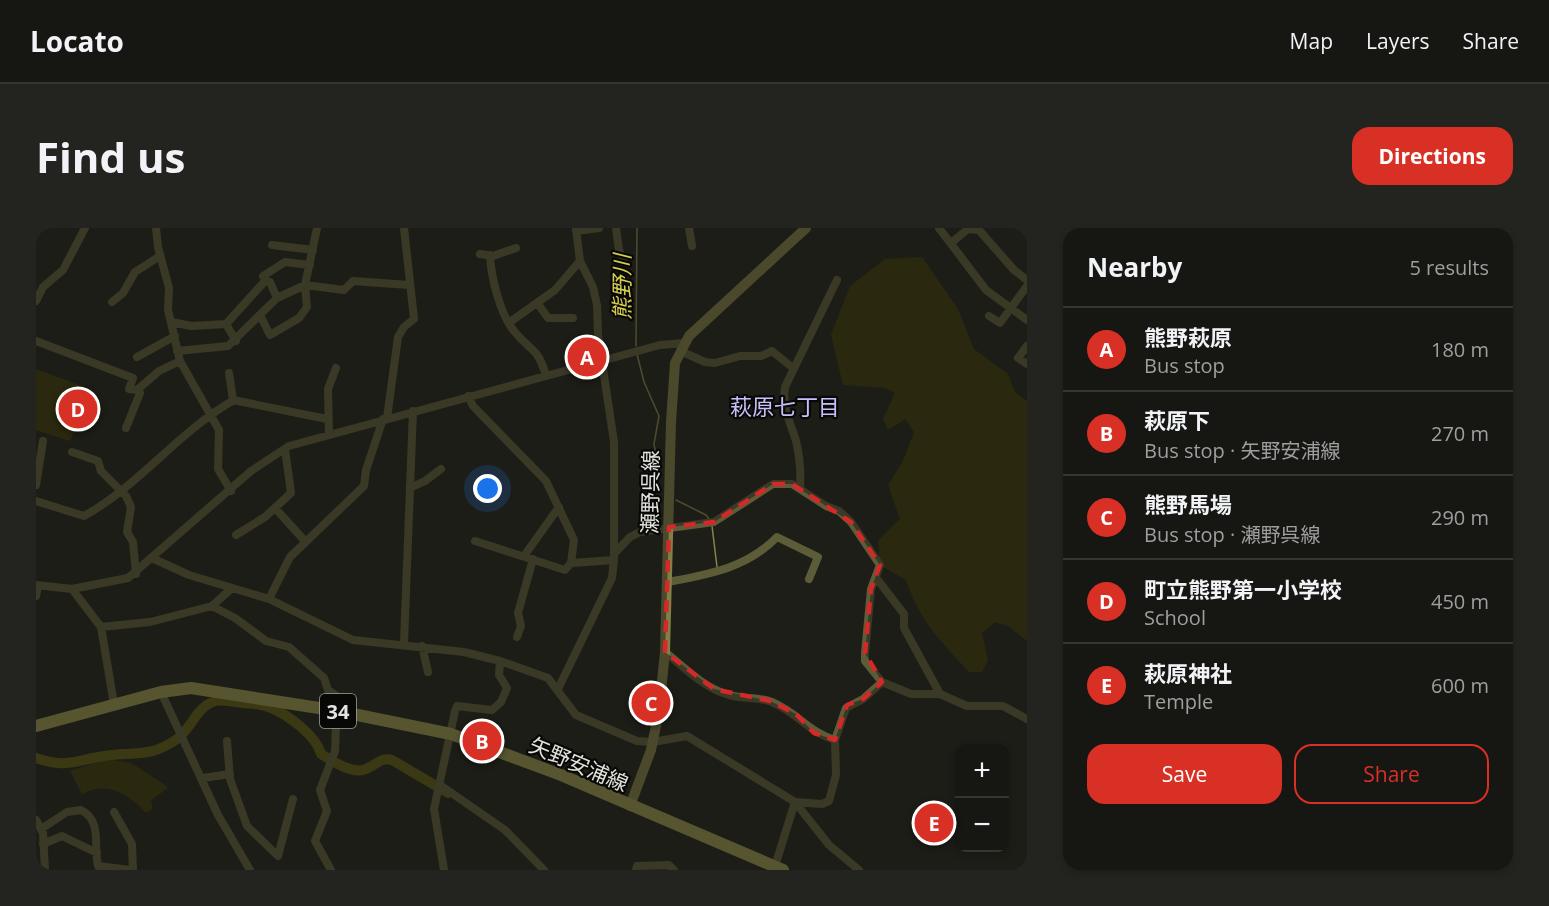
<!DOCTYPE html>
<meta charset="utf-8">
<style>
body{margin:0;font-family:"Open Sans","Noto Sans JP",sans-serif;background:#232320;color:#f1f3f6}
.controls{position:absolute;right:18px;bottom:18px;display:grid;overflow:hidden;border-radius:12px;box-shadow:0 3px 9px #0003}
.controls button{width:54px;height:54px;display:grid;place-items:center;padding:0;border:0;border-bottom:2px solid #353532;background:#161612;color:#f1f3f6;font:30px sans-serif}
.you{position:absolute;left:452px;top:261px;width:21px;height:21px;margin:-15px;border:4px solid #fff;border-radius:50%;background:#1a73e8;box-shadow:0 0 0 9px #1a73e833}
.badge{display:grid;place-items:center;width:39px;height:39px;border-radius:50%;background:#d93025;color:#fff;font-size:20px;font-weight:700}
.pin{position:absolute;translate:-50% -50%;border:3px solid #fff;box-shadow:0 2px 6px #0006}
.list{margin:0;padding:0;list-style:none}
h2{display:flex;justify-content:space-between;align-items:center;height:78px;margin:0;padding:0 24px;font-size:26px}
h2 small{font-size:20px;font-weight:400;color:#9e9f9f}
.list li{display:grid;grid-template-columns:39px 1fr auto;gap:18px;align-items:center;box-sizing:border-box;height:84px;padding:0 24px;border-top:2px solid #353532}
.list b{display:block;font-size:22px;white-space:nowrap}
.list p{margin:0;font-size:20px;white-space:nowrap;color:#9e9f9f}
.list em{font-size:20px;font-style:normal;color:#9e9f9f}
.actions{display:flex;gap:12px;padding:18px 24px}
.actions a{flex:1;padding:14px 0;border:2px solid #d93025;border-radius:18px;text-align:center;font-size:21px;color:#d93025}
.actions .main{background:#d93025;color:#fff}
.map{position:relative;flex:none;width:991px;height:642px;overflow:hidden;border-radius:18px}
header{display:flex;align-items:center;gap:36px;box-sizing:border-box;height:84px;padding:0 30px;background:#161612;border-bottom:2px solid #353532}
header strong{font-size:28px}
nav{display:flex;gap:33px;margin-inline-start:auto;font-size:21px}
.intro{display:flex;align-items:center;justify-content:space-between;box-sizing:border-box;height:144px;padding:0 36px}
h1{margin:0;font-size:42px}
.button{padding:15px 27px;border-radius:18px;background:#d93025;color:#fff;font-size:21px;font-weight:700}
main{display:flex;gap:36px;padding:0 36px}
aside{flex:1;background:#161612;border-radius:18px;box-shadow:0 3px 9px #0003}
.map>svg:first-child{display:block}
.green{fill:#3a3703}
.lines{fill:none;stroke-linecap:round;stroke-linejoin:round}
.stream{stroke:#88844d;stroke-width:1.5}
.river{stroke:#615c0f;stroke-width:10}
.minor{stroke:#5d5c39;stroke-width:8}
.secondary{stroke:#827f45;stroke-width:10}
.primary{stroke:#9e9a4e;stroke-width:12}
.marked{fill:none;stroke:#d62828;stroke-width:4.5;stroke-dasharray:12 8;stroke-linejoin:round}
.labels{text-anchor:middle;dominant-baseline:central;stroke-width:4.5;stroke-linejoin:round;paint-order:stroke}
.shield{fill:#080806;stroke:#a1a19e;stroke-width:1.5}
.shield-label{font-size:20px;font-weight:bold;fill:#e3e3df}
.street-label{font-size:21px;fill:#e3e3df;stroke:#080806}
.water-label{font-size:22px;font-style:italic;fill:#d4cd4e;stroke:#080806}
.neighbourhood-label{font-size:22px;fill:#c8c0fa;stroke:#080806}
</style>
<header>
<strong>Locato</strong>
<nav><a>Map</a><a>Layers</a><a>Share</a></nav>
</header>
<div class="intro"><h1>Find us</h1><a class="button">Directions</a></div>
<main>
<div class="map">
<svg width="991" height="642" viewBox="0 0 991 642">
<rect width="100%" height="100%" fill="#1e1e18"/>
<path class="green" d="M 886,29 L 922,81 L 938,121 L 972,146 L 979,164 L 991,173 L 991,413 L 972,398 L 959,394 L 946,405 L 952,432 L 946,444 L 933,444 C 903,411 885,395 870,352 L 844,337 L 842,313 L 864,291 L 852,257 L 867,233 L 878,204 L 869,191 L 852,202 L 847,191 L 859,165 L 849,160 L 807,157 L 795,107 L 814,58 L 849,31 Z
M 0,141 L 49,159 L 52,166 L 34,213 L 0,202 Z
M 71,531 L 95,535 L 129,557 L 132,560 L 115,572 L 117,581 L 110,585 C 91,565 72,553 46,566 L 34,543 Z"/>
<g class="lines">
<path class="stream" d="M 600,118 L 601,0
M 601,126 L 608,154 L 623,188 L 618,216 L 620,228
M 640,272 L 670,287 L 673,291
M 676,298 L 681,339"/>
<path class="river" d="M 0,530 C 35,542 43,530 76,527 C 103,524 115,529 141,511 C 156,500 160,479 179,473 C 185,471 194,474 201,474 C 211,476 223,475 233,479 C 251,486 280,507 285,526 C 297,533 316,547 330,541 C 341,537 344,529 356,532 L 412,565"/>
<path class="minor" d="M 120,0 L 122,19 L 133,60 L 132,82 L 144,133 L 183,202 L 182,241 L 195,263
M 580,0 L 583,22 L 588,34
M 653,0 L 656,18
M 903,0 L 950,62 L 991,92
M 540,3 L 563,0
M 915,15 L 932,1 L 943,2 L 978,42 L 991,52
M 236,17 L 277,22
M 444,26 L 457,28 L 480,20
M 454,27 C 455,49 464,86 478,103 C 495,124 502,119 510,148
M 227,48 L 249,34 L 274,37
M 0,73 L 7,59 L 27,42 L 49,0
M 76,74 L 87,65 L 99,44 L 124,28
M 502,76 L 512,90 L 537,90
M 224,87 L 234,107 L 263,90 L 271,79 L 269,57 L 281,0
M 953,88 L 964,95 L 991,58
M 136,94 L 155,98 L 190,96 L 200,113
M 474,94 L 519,62 L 544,33
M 190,96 L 229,53 L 234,54 L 241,70
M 0,113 L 97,150 L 93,161 L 101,162 L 123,143 L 144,133
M 991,118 L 982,130 L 991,136
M 141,123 L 192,118 L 241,70 L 269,57 L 308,62 L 317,53 L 373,57
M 644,123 L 669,134 L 679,135 L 704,128 L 725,128 L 736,123 L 757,140
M 101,129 L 139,108
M 193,145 L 197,172 L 291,191
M 432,168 L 437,178 L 510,253 L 538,312 L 535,335 L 529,342 L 439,313
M 351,190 L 362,109 L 368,99 L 378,91 L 368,0
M 90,200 L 104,165 L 101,162
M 293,207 L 292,161 L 300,140
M 36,224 L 62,233 L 65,243 L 90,268 L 95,279 L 91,304 L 97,314 L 100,346
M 0,257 L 7,213
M 374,260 L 389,253 L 405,241
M 764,260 C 765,244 764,229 760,213 C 754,193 746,180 749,159 L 801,52
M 0,273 L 48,288 C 104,257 143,203 198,172
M 239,280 L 269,313
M 200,307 L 229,289 L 255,265 L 249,221
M 578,326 L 594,309 L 604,304 L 678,294 L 737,256 L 756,256 L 790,278 L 803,283 L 815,294 L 844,337 L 835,361 L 829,425 L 829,433 L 846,454 L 875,466 L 904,466 L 931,478 L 967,478 L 991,491
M 488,328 L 523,279
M 118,331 L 153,347 L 233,371 L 317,412 L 428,424 L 464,433 L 512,450 L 540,487 L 601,513 L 617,514 L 651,508 L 759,574 L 793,617 L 823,642
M 535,335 L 578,332
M 841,351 L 868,386 L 868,400 L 904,466
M 632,354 C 673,346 711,340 741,309 L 782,329 L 773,351
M 0,357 L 36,361 L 92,350 L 215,243 L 253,218 L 624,117 L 648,115
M 36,361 L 65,399 L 114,394 L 176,378 L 196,360
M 0,368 L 2,358
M 233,371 L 254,329 L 328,258 L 330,242 L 347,191
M 176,378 L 199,390 L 230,413 L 253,419 L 288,450 L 292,462 L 301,468 L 299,523 L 284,562 L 291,583 L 279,613 L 295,642
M 65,399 L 78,476
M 481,409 L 485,398 L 482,385 L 497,331
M 368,415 L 377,183
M 386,418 L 392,444
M 629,424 C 648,439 667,459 690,466 C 706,472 721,468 736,474 C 762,485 771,503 799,512
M 522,461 L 576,350 L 578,332 L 578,214 L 562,107 L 561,77 L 557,59 L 544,33 L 540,0
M 125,464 L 182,587 L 214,642
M 191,513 L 194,551 L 211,598 L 242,628 L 257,571
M 167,550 L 194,546
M 404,557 L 469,602 L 508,642
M 759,574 L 786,576 L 793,573 L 800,547 L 799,512 L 810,480 L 827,471 L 846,454
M 78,584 L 96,616 L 97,642
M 0,592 L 7,605 L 9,642
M 5,601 L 31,584 L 45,582 C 67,593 57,619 62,638 L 94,642
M 7,616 L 26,608 L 61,625
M 739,638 L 759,574
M 408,642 L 398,581 L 419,483 L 421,478 L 456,482 L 465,474 L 471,460 L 463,447 L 464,433
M 600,642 L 601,638 L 633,637 L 638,642"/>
<path class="secondary" d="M 594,578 L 615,522 L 623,483 L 629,424 L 635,194 L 639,135 L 653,108 L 770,0"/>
<path class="primary" d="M 0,498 L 125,464 L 155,460 L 302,483 L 415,506 L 525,547 L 747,642"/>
</g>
<path d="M0 0H991V642H0ZM 737,256 L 756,256 L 815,294 L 844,337 L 835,361 L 829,425 L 846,454 L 827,471 L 811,477 L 799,512 L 778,505 L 760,486 L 734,473 L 678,461 L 629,424 L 633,299 L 678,294 Z" fill="#1e1e18" fill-opacity=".55" fill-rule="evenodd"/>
<path class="marked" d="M 737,256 L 756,256 L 815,294 L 844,337 L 835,361 L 829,425 L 846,454 L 827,471 L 811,477 L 799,512 L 778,505 L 760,486 L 734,473 L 678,461 L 629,424 L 633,299 L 678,294 Z"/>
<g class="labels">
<rect class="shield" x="284" y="466" width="36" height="34" rx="4.5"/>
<g class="shield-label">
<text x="302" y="483">34</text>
</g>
<g class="street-label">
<text transform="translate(614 264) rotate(-89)">瀬野呉線</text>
<text transform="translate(543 536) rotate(23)">矢野安浦線</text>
</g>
<g class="water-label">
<text transform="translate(585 59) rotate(-90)">熊野川</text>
</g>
<g class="neighbourhood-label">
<text x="749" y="178">萩原七丁目</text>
</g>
</g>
</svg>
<div class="controls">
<button>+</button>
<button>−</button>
</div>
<div class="you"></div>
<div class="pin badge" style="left:551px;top:129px">A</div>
<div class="pin badge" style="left:446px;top:513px">B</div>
<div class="pin badge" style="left:615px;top:475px">C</div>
<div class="pin badge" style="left:42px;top:181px">D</div>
<div class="pin badge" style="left:898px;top:595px">E</div>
</div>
<aside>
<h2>Nearby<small>5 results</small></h2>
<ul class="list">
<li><span class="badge">A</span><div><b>熊野萩原</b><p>Bus stop</p></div><em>180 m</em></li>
<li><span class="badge">B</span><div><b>萩原下</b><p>Bus stop · 矢野安浦線</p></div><em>270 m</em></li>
<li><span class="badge">C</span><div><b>熊野馬場</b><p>Bus stop · 瀬野呉線</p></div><em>290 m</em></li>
<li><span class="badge">D</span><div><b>町立熊野第一小学校</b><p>School</p></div><em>450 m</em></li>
<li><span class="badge">E</span><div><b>萩原神社</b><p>Temple</p></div><em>600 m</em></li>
</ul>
<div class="actions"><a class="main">Save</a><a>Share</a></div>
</aside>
</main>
